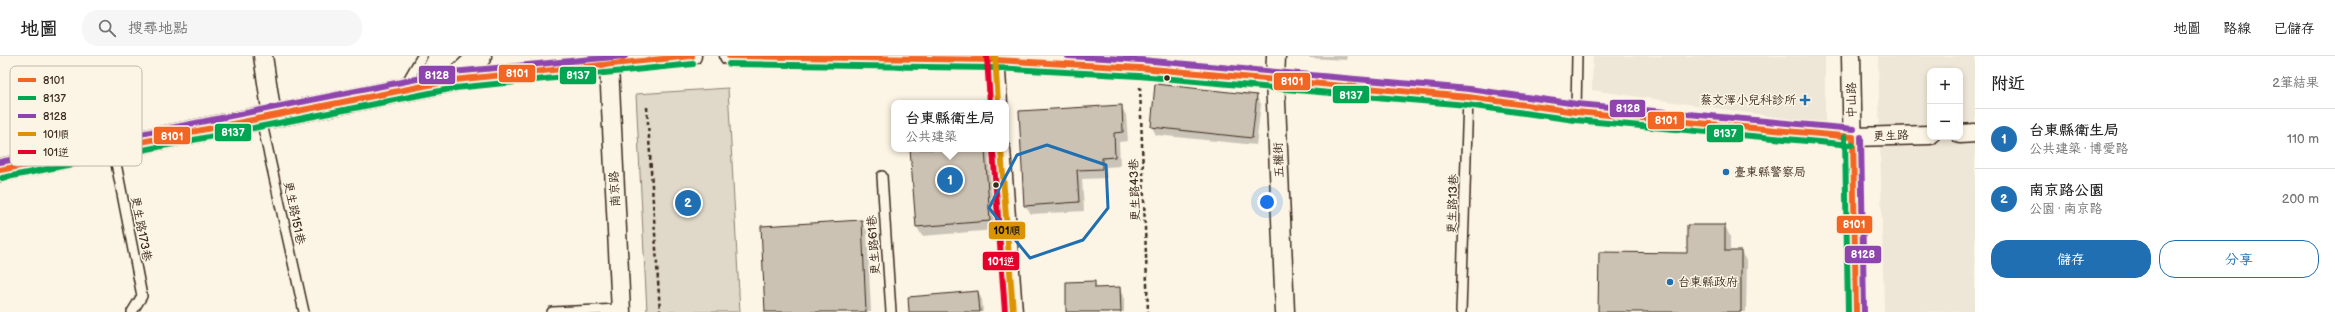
<!DOCTYPE html>
<html lang="zh-TW">
<meta charset="utf-8">
<style>
body{margin:0;font-family:"Balsamiq Sans","LXGW WenKai TC",sans-serif;background:#f6f6f6;color:#222}
.controls{position:absolute;right:12px;top:12px;display:grid;overflow:hidden;border-radius:8px;box-shadow:0 2px 6px #0003}
.controls button{width:36px;height:36px;display:grid;place-items:center;padding:0;border:0;border-bottom:1px solid #e0e0e0;background:#fff;color:#222;font:20px sans-serif}
.you{position:absolute;left:1267px;top:146px;width:14px;height:14px;margin:-10px;border:3px solid #fff;border-radius:50%;background:#1a73e8;box-shadow:0 0 0 6px #1a73e833}
.badge{display:grid;place-items:center;width:26px;height:26px;border-radius:50%;background:#1f6fb2;color:#fff;font-size:13px;font-weight:700}
.pin{position:absolute;translate:-50% -50%;border:2px solid #fff;box-shadow:0 1px 4px #0006}
.popup{position:absolute;left:891px;top:44px;width:118px;height:52px;box-sizing:border-box;display:grid;place-content:center;border-radius:8px;background:#fff;filter:drop-shadow(0 1px 3px #0005);font-size:13px;white-space:nowrap;color:#767676}
.popup b{font-size:15px;color:#222}
.popup::after{content:'';position:absolute;left:50%;top:100%;margin-left:-8px;border:8px solid transparent;border-top-color:#fff}
.list{margin:0;padding:0;list-style:none}
h2{display:flex;justify-content:space-between;align-items:center;height:52px;margin:0;padding:0 16px;font-size:17px}
h2 small{font-size:13px;font-weight:400;color:#767676}
.list li{display:grid;grid-template-columns:26px 1fr auto;gap:12px;align-items:center;box-sizing:border-box;height:60px;padding:0 16px;border-top:1px solid #e0e0e0}
.list b{display:block;font-size:15px;white-space:nowrap}
.list p{margin:0;font-size:13px;white-space:nowrap;color:#767676}
.list em{font-size:13px;font-style:normal;color:#767676}
.actions{display:flex;gap:8px;padding:12px 16px}
.actions a{flex:1;padding:9px 0;border:1px solid #1f6fb2;border-radius:16px;text-align:center;font-size:14px;color:#1f6fb2}
.actions .main{background:#1f6fb2;color:#fff}
.icon{flex:none;width:22px;height:22px;fill:none;stroke:currentColor;stroke-width:2;stroke-linecap:round;stroke-linejoin:round}
.map{position:relative;flex:none;width:1975px;height:256px;overflow:hidden}
header{display:flex;align-items:center;gap:24px;box-sizing:border-box;height:56px;padding:0 20px;background:#fff;border-bottom:1px solid #e0e0e0}
header strong{font-size:19px}
nav{display:flex;gap:22px;margin-inline-start:auto;font-size:14px}
.search{width:280px;height:36px;background:#f6f6f6;display:flex;align-items:center;gap:10px;box-sizing:border-box;padding:0 14px;border-radius:16px;color:#767676;font-size:15px}
main{display:flex}
aside{flex:1;background:#fff}
.map>svg:first-child{display:block}
.built{fill:#eee6d6;fill-rule:evenodd}
.green{fill:#e0d8c8;stroke:#8e8173}
.shadow{fill:#0003}
.building{fill:#ccc2b3;stroke:#3b2a1e}
.lines{fill:none;stroke-linecap:round;stroke-linejoin:round}
.service-casing{stroke:#3b2a1e;stroke-width:12}
.minor-casing{stroke:#3b2a1e;stroke-width:21}
.tertiary-casing{stroke:#3b2a1e;stroke-width:25}
.path{stroke:#3b2a1e;stroke-width:2.5;stroke-dasharray:4 3;stroke-linecap:butt}
.service{stroke:#fcf5e5;stroke-width:9}
.minor{stroke:#fcf5e5;stroke-width:18}
.tertiary{stroke:#fcf5e5;stroke-width:22}
.bus-1-casing{stroke:#fcf5e5;stroke-width:9}
.bus-2-casing{stroke:#fcf5e5;stroke-width:9}
.bus-3-casing{stroke:#fcf5e5;stroke-width:9}
.bus-4-casing{stroke:#fcf5e5;stroke-width:9}
.bus-5-casing{stroke:#fcf5e5;stroke-width:9}
.bus-1{stroke:#f26522;stroke-width:6}
.bus-2{stroke:#00a651;stroke-width:6}
.bus-3{stroke:#8e44ad;stroke-width:6}
.bus-4{stroke:#db9304;stroke-width:6}
.bus-5{stroke:#e4002b;stroke-width:6}
.marked{fill:none;stroke:#1f6fb2;stroke-width:3;stroke-linejoin:round}
.bus-dot{fill:#3b2a1e;stroke:#fcf5e5;stroke-width:1.5}
.poi-dot{fill:#1f6fb2;stroke:#fcf5e5;stroke-width:1.5}
.labels{text-anchor:middle;dominant-baseline:central;stroke-width:3;stroke-linejoin:round;paint-order:stroke}
.poi-label{font-size:12px;fill:#3b2a1e;stroke:#fcf5e5;text-anchor:start}
.street-label{font-size:12px;fill:#3b2a1e;stroke:#fcf5e5}
.key{fill:#fcf5e5;stroke:#c2b8a9;stroke-width:1}
.key-label{font-size:11px;fill:#3b2a1e}
.line-badge{stroke:#fcf5e5;stroke-width:1.5}
.badge-label{font-size:11px;text-anchor:middle;font-weight:bold;fill:#fff}
.pale-badge-label{font-size:11px;text-anchor:middle;font-weight:bold;fill:#111}
</style>
<header>
<strong>地圖</strong>
<div class="search"><svg class="icon" aria-label="search" viewBox="0 0 24 24"><circle cx="10" cy="10" r="6"/><path d="M15 15l6 6"/></svg>搜尋地點</div>
<nav><a>地圖</a><a>路線</a><a>已儲存</a></nav>
</header>
<main>
<div class="map">
<svg width="1975" height="256" viewBox="0 0 1975 256">
<rect width="100%" height="100%" fill="#fcf5e5"/>
<filter id="ink" filterUnits="userSpaceOnUse"><feTurbulence type="fractalNoise" baseFrequency=".025" numOctaves="2"/><feDisplacementMap in="SourceGraphic" scale="8" xChannelSelector="R" yChannelSelector="G"/><feConvolveMatrix kernelMatrix="1 2 1 2 8 2 1 2 1" color-interpolation-filters="sRGB"/></filter>
<g filter="url(#ink)">
<path class="built" d="M 1593,0 L 1825,0 L 1825,68 L 1592,34 Z
M 1878,0 L 1975,0 L 1975,256 L 1884,256 ZM 1930,15 L 1960,15 L 1960,81 L 1930,81 Z"/>
<path class="green" d="M 728,32 L 740,256 L 647,256 L 636,38 Z"/>
<path class="shadow" d="M 1308,0 L 1347,0 L 1346,4 L 1310,2 Z
M 1256,40 L 1261,48 L 1256,89 L 1156,79 L 1152,71 Z
M 1121,50 L 1126,59 L 1128,85 L 1119,86 L 1120,110 L 1106,111 L 1107,122 L 1082,123 L 1084,155 L 1031,158 L 1025,149 Z
M 911,93 L 989,93 L 995,174 L 922,180 L 917,171 Z
M 861,166 L 867,175 L 871,256 L 766,256 Z
M 1725,170 L 1730,180 L 1730,196 L 1741,196 L 1747,206 L 1746,256 L 1599,256 L 1688,198 Z
M 1094,226 L 1098,233 L 1120,232 L 1124,240 L 1124,256 L 1067,256 Z
M 978,236 L 982,244 L 983,256 L 910,256 Z"/>
<path class="building" d="M 1155,28 L 1257,39 L 1252,82 L 1151,71 Z
M 1122,49 L 1123,76 L 1114,77 L 1115,101 L 1102,102 L 1102,113 L 1077,114 L 1079,146 L 1024,150 L 1019,55 Z
M 910,93 L 985,93 L 990,165 L 916,171 Z
M 862,164 L 866,256 L 765,256 L 761,170 Z
M 1687,169 L 1725,169 L 1725,195 L 1741,195 L 1741,256 L 1598,256 L 1599,196 L 1687,197 Z
M 1095,225 L 1095,232 L 1120,231 L 1121,256 L 1066,256 L 1066,226 Z
M 978,235 L 980,256 L 909,256 L 908,241 Z"/>
<g class="lines">
<g class="service-casing">
<path id="service" d="M 404,31 L 422,0
M 1576,56 L 1577,0
M 261,63 L 304,256
M 113,92 L 142,240 L 132,256
M 882,120 L 891,256
M 552,256 L 620,253
M 1461,256 L 1468,41"/>
</g>
<g class="minor-casing">
<path id="minor" d="M 263,0 L 272,60
M 729,0 L 995,4 L 1140,12 L 1468,41 L 1576,56 L 1853,81 L 1930,79
M 995,0 L 998,47
M 1276,0 L 1275,23 L 1285,256
M 1851,0 L 1856,256
M 609,10 L 621,256
M 454,24 L 609,10 L 692,0
M 1960,78 L 1975,77
M 1001,93 L 1013,256"/>
</g>
<g class="tertiary-casing">
<path id="tertiary" d="M 0,114 L 454,24 L 480,0"/>
</g>
<path class="path" d="M 1140,31 L 1148,256
M 647,51 L 660,256"/>
<use href="#service" class="service"/>
<use href="#minor" class="minor"/>
<use href="#tertiary" class="tertiary"/>
<g class="bus-1-casing">
<path id="bus-1" d="M 729,0 L 995,4 L 1140,12 L 1468,41 L 1576,56 L 1853,81
M 1853,81 L 1856,256
M 0,114 L 454,24 L 692,0"/>
</g>
<g class="bus-2-casing">
<path id="bus-2" d="M 729,8 L 995,12 L 1139,20 L 1467,49 L 1575,64 L 1852,89
M 1845,81 L 1848,256
M 2,122 L 455,32 L 693,8"/>
</g>
<g class="bus-3-casing">
<path id="bus-3" d="M 1068,0 L 1141,4 L 1469,33 L 1577,48 L 1854,73
M 1861,81 L 1864,256
M 0,106 L 452,16 L 625,0"/>
</g>
<g class="bus-4-casing">
<path id="bus-4" d="M 995,0 L 998,47
M 1001,93 L 1013,256"/>
</g>
<g class="bus-5-casing">
<path id="bus-5" d="M 987,1 L 990,47
M 993,94 L 1005,256"/>
</g>
<use href="#bus-1" class="bus-1"/>
<use href="#bus-2" class="bus-2"/>
<use href="#bus-3" class="bus-3"/>
<use href="#bus-4" class="bus-4"/>
<use href="#bus-5" class="bus-5"/>
</g>
</g>
<path class="marked" d="M 1047,89 L 1106,109 L 1108,152 L 1083,184 L 1030,202 L 989,152 L 1017,99 Z"/>
<g class="bus-dot">
<circle cx="1167" cy="22" r="3.5"/>
<circle cx="996" cy="129" r="3.5"/>
</g>
<g class="poi-dot">
<path d="M1803 38h4v4h4v4h-4v4h-4v-4h-4v-4h4z"/>
<circle cx="1726" cy="116" r="4"/>
<circle cx="1670" cy="226" r="4"/>
</g>
<g class="labels">
<g class="poi-label">
<text x="1796" y="44" text-anchor="end">蔡文澤小兒科診所</text>
<text x="1734" y="116">臺東縣警察局</text>
<text x="1678" y="226">台東縣政府</text>
</g>
<g class="street-label">
<text transform="translate(1852 44) rotate(-91)">中山路</text>
<text transform="translate(1891 80) rotate(-2)">更生路</text>
<text transform="translate(1279 104) rotate(-92)">五權街</text>
<text transform="translate(615 133) rotate(-93)">南京路</text>
<text transform="translate(1135 134) rotate(-92)">更生路43巷</text>
<text transform="translate(1453 148) rotate(-88)">更生路13巷</text>
<text transform="translate(294 157) rotate(78)">更生路151巷</text>
<text transform="translate(141 173) rotate(79)">更生路173巷</text>
<text transform="translate(874 189) rotate(-94)">更生路61巷</text>
</g>
</g>
<rect x="10" y="10" width="132" height="100" rx="6" class="key"/>
<rect x="18" y="22" width="18" height="4" fill="#f26522"/>
<rect x="18" y="40" width="18" height="4" fill="#00a651"/>
<rect x="18" y="58" width="18" height="4" fill="#8e44ad"/>
<rect x="18" y="76" width="18" height="4" fill="#db9304"/>
<rect x="18" y="94" width="18" height="4" fill="#e4002b"/>
<g class="key-label">
<text x="43" y="28">8101</text>
<text x="43" y="46">8137</text>
<text x="43" y="64">8128</text>
<text x="43" y="82">101順</text>
<text x="43" y="100">101逆</text>
</g>
<g class="line-badge">
<rect x="498" y="8" width="38" height="19" rx="4" fill="#f26522"/>
<rect x="418" y="9" width="38" height="20" rx="4" fill="#8e44ad"/>
<rect x="559" y="10" width="38" height="19" rx="4" fill="#00a651"/>
<rect x="1273" y="16" width="38" height="19" rx="4" fill="#f26522"/>
<rect x="1332" y="29" width="38" height="19" rx="4" fill="#00a651"/>
<rect x="1609" y="43" width="37" height="19" rx="4" fill="#8e44ad"/>
<rect x="1647" y="55" width="38" height="19" rx="4" fill="#f26522"/>
<rect x="214" y="67" width="38" height="19" rx="4" fill="#00a651"/>
<rect x="1706" y="68" width="38" height="19" rx="4" fill="#00a651"/>
<rect x="153" y="70" width="38" height="19" rx="4" fill="#f26522"/>
<rect x="1836" y="159" width="37" height="19" rx="4" fill="#f26522"/>
<rect x="988" y="165" width="38" height="19" rx="4" fill="#db9304"/>
<rect x="1844" y="189" width="38" height="19" rx="4" fill="#8e44ad"/>
<rect x="982" y="195" width="38" height="20" rx="4" fill="#e4002b"/>
</g>
<g class="badge-label">
<text x="517" y="21">8101</text>
<text x="437" y="23">8128</text>
<text x="578" y="23">8137</text>
<text x="1292" y="29">8101</text>
<text x="1351" y="43">8137</text>
<text x="1628" y="56">8128</text>
<text x="1666" y="68">8101</text>
<text x="233" y="80">8137</text>
<text x="1725" y="81">8137</text>
<text x="172" y="84">8101</text>
<text x="1854" y="172">8101</text>
<text x="1863" y="202">8128</text>
<text x="1001" y="209">101逆</text>
</g>
<g class="pale-badge-label">
<text x="1007" y="178">101順</text>
</g>
</svg>
<div class="controls">
<button>+</button>
<button>−</button>
</div>
<div class="you"></div>
<div class="pin badge" style="left:950px;top:124px">1</div>
<div class="popup"><b>台東縣衛生局</b>公共建築</div>
<div class="pin badge" style="left:688px;top:147px">2</div>
</div>
<aside>
<h2>附近<small>2筆結果</small></h2>
<ul class="list">
<li><span class="badge">1</span><div><b>台東縣衛生局</b><p>公共建築 · 博愛路</p></div><em>110 m</em></li>
<li><span class="badge">2</span><div><b>南京路公園</b><p>公園 · 南京路</p></div><em>200 m</em></li>
</ul>
<div class="actions"><a class="main">儲存</a><a>分享</a></div>
</aside>
</main>
